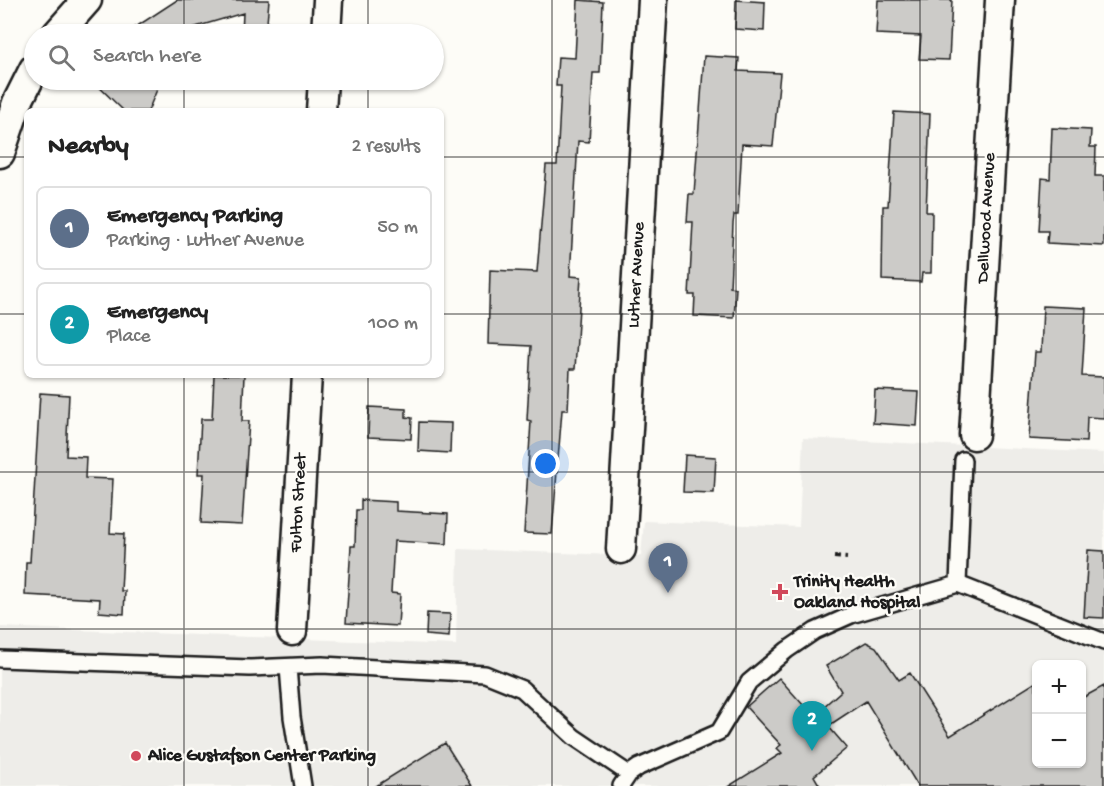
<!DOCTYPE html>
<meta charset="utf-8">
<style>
body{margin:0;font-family:"Gochi Hand",sans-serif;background:#f6f6f6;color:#222}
.controls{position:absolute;right:18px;bottom:18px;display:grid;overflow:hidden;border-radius:9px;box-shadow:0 2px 4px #0004}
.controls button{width:54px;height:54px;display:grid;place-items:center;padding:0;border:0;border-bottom:2px solid #e0e0e0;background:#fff;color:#222;font:30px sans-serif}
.you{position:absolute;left:546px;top:464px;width:21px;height:21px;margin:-15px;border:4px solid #fff;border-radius:50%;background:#1a73e8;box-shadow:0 0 0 9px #1a73e833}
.badge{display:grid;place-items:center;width:39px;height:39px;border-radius:50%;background:#d1495b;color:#fff;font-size:20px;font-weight:700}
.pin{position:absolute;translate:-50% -50px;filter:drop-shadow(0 2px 3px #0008)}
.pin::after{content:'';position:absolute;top:32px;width:21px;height:18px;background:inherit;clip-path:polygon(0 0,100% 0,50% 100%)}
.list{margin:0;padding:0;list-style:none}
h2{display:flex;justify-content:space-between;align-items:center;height:78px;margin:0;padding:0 24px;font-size:26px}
h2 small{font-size:20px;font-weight:400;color:#767676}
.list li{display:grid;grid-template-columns:39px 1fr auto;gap:18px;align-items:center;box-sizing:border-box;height:84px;margin:0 12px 12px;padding:0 12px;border:2px solid #e0e0e0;border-radius:9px}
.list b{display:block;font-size:22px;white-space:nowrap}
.list p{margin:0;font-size:20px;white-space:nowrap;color:#767676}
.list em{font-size:20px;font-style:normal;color:#767676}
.icon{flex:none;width:33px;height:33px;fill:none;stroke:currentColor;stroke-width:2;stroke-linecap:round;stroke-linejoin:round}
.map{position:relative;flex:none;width:1104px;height:786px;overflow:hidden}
.search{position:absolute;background:#fff;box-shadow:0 2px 4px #0004;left:24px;top:24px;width:420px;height:66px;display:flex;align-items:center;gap:15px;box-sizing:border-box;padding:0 21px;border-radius:33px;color:#767676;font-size:22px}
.panel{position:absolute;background:#fff;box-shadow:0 2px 4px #0004;left:24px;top:108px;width:420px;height:270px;border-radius:9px}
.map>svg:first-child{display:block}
.built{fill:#eeede9;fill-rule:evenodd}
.building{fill:#cccbc8;stroke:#1c1c1c;stroke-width:1.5}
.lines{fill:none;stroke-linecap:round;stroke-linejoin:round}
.lane-casing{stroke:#1c1c1c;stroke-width:20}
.street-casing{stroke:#1c1c1c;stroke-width:33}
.path{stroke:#1c1c1c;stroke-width:4;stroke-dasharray:6 4.5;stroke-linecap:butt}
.lane{stroke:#fdfcf7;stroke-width:15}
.street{stroke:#fdfcf7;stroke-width:28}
.grid{fill:none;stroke:#1c1c1c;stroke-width:1.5;stroke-opacity:0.55}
.poi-dot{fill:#d1495b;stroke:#fdfcf7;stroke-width:2}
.labels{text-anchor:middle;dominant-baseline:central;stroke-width:4.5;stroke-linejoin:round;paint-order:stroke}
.street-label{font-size:18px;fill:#1c1c1c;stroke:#fdfcf7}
.poi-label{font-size:18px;font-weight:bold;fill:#1c1c1c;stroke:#fdfcf7;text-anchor:start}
</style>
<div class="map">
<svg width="1104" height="786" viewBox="0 0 1104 786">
<rect width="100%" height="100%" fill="#fdfcf7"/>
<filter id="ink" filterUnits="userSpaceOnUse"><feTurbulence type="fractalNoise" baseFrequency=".0167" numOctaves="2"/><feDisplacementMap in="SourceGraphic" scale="12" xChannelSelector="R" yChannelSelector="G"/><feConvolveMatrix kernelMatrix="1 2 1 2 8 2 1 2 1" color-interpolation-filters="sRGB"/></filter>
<g filter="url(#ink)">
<path class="built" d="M 803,438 L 1104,453 L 1104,786 L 0,786 L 0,627 L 456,645 L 458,549 L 641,556 L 644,521 L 799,527 ZM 1036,664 L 1082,664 L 1082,764 L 1036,764 Z"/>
<path class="building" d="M 177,0 L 269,0 L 266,34 L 242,34 L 243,13 L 172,34 L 125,34 Z
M 578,0 L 603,2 L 600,73 L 593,73 L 589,142 L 578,141 L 570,276 L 581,277 L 575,369 L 570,369 L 568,410 L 562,410 L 552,534 L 524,533 L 531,421 L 527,420 L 531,346 L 488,344 L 490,270 L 537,272 L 546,165 L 557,165 L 561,86 L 556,86 L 558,57 L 575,58 Z
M 736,0 L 765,2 L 764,31 L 735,29 Z
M 878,0 L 952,0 L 949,60 L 919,59 L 921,36 L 876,34 Z
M 704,56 L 739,58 L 738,71 L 780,73 L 773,146 L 742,144 L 738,215 L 734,215 L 733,224 L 730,287 L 736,288 L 734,318 L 694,316 L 695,295 L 689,295 L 693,222 L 687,222 L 689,194 L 694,194 Z
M 92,80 L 161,80 L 148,111 L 124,111 Z
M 894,112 L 930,114 L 926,212 L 932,212 L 931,273 L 922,273 L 921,282 L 882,280 L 883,206 L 888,206 Z
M 1052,128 L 1091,130 L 1090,147 L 1096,147 L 1095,176 L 1104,176 L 1104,246 L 1047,243 L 1048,231 L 1039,231 L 1042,178 L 1050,179 Z
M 1043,306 L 1086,308 L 1082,376 L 1104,377 L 1104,418 L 1087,417 L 1086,442 L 1029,439 L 1035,352 L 1041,352 Z
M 214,375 L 244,375 L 242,421 L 249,421 L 242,525 L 201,523 L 204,474 L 198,474 L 201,419 L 212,419 Z
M 875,390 L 919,392 L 917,426 L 873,423 Z
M 40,393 L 69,395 L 66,456 L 86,457 L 85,478 L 113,479 L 110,533 L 124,534 L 121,591 L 125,591 L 124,614 L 99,612 L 100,599 L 25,595 L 26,562 L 30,562 Z
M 369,407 L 406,409 L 406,417 L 412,418 L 411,439 L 368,437 Z
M 419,422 L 451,423 L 450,453 L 418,451 Z
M 685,455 L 716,457 L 714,493 L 683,492 Z
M 361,500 L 396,502 L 396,511 L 448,514 L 447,544 L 394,541 L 391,593 L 400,594 L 398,626 L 346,623 L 351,546 L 355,546 L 356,510 L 361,510 Z
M 1088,550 L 1104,551 L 1104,618 L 1084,617 Z
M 427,613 L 450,614 L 449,637 L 426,635 Z
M 866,642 L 876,647 L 899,680 L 910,673 L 950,736 L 1036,682 L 1036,764 L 1082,764 L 1082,698 L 1104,686 L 1104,786 L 918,786 L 866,701 L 828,726 L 847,748 L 814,776 L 820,786 L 729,786 L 782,753 L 777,748 L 781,745 L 746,707 L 779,678 L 813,716 L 841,691 L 826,666 Z
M 445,743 L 472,786 L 376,786 Z"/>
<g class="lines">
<g class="lane-casing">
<path id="lane" d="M 958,584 L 1104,642
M 0,659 L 250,668 L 322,665 L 485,674 L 522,689 L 574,737 L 629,774
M 288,667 L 292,717 L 303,786
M 621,786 L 629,774 L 639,767 L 719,732 L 749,682 L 787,650 L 815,631 L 851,615 L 958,584 L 963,460"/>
</g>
<g class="street-casing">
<path id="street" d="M 57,34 L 87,0
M 326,34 L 328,0
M 321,111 L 323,80
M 0,153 L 17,103 L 34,69
M 974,435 L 1000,0
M 621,549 L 653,0
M 292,631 L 307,375"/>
</g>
<path class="path" d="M 834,557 L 847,558"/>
<use href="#lane" class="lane"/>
<use href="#street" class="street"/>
</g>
</g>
<path class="grid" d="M 184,0 L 184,34M 368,0 L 368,34M 552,0 L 552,786M 736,0 L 736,786M 920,0 L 920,786M 184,80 L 184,111M 368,80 L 368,111M 0,157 L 27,157M 441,157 L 1104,157M 0,314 L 27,314M 441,314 L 1104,314M 184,375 L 184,786M 368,375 L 368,786M 0,472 L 1104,472M 0,629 L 1104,629"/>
<g class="poi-dot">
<path d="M777 583h6v6h6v6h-6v6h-6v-6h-6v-6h6z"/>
<circle cx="136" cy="756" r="6"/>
</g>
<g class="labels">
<g class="street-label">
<text transform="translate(987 218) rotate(-87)">Dellwood Avenue</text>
<text transform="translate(637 275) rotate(-87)">Luther Avenue</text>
<text transform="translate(299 503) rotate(-87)">Fulton Street</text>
</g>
<g class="poi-label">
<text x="794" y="582">Trinity Health<tspan x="794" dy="21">Oakland Hospital</tspan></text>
<text x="148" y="756">Alice Gustafson Center Parking</text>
</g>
</g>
</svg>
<div class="controls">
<button>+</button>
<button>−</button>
</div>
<div class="you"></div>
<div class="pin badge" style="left:668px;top:593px;background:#5c6f8a">1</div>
<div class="pin badge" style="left:812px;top:751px;background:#0f9aa8">2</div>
<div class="search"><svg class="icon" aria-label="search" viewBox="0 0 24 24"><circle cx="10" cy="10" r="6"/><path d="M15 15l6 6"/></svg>Search here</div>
<section class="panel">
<h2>Nearby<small>2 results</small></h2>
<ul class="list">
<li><span class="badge" style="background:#5c6f8a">1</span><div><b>Emergency Parking</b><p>Parking · Luther Avenue</p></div><em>50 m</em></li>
<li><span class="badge" style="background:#0f9aa8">2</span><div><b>Emergency</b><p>Place</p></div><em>100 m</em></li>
</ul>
</section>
</div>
